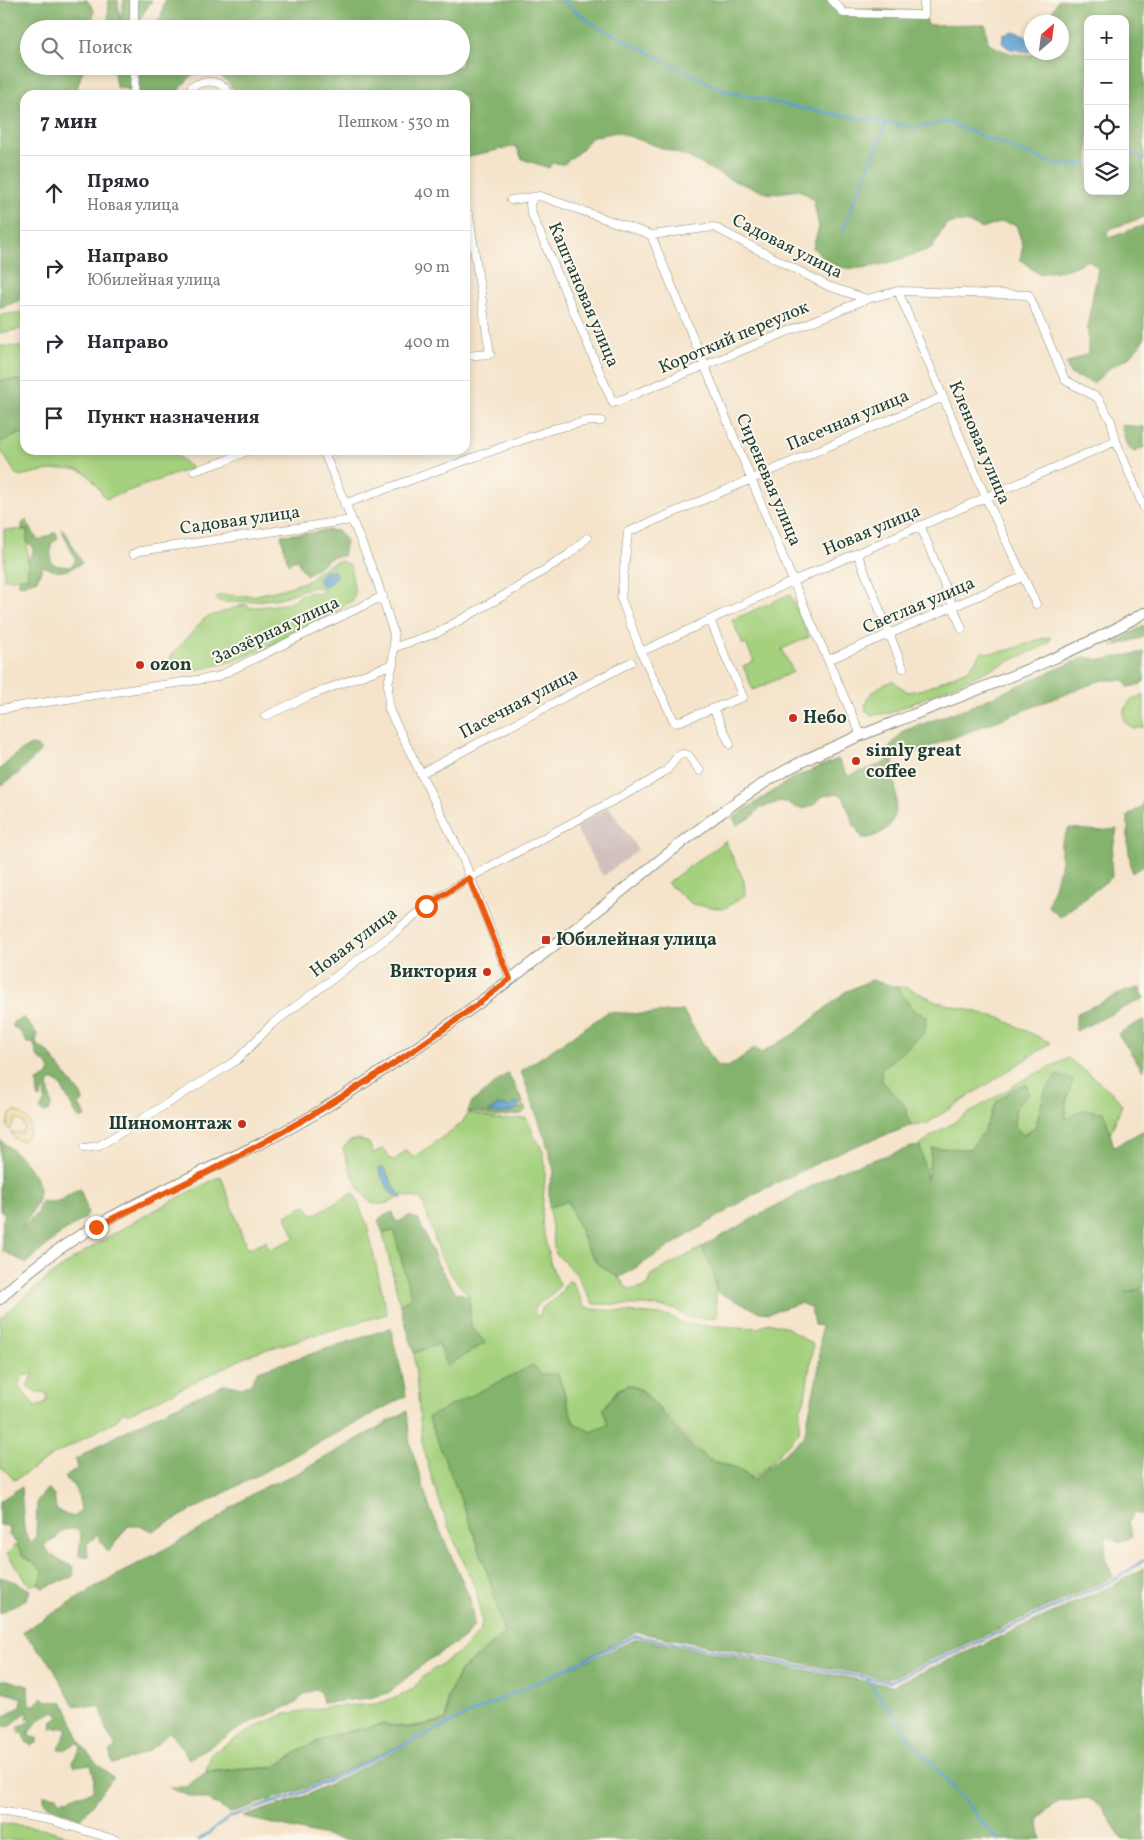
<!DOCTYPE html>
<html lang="ru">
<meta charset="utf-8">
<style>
body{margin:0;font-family:Vollkorn,serif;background:#f7f7f7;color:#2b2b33}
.controls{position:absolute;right:15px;top:15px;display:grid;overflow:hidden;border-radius:10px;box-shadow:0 2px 8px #0003}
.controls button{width:45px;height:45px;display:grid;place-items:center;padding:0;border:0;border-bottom:1px solid #e1e1e2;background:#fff;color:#2b2b33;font:25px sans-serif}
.compass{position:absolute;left:1024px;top:15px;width:45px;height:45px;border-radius:50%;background:#fff;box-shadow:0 2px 8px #0003;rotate:28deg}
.stop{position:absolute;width:15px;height:15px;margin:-11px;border:4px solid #ea580c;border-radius:50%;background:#fff}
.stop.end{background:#ea580c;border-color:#fff;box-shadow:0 1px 5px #0008}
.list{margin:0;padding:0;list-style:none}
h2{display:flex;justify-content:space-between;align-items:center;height:65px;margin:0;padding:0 20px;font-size:21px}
h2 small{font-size:16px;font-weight:400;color:#7c7c81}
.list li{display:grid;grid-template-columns:32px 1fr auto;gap:15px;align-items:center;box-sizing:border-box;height:75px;padding:0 20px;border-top:1px solid #e1e1e2}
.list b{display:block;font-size:19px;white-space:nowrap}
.list p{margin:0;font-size:16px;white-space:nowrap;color:#7c7c81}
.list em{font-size:16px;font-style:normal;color:#7c7c81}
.icon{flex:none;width:28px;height:28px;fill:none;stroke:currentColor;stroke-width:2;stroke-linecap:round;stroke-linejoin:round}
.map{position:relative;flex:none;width:1144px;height:1840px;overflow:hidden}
.search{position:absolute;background:#fff;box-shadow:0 2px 8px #0003;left:20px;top:20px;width:450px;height:55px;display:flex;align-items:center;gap:12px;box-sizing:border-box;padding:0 18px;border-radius:28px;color:#7c7c81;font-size:19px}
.panel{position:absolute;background:#fff;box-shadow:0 2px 8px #0003;left:20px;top:90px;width:450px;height:365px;border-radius:15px}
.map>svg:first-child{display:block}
.industrial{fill:#d0c0bc}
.green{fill:#a5d17e;stroke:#628759;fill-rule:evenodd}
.forest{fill:#84b36d;stroke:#527850;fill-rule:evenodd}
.sand{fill:#eeda9e;stroke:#868c69}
.water{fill:#5da0d1;stroke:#3e6e82}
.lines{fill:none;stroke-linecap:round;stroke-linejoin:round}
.stream{stroke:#5da0d1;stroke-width:2.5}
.minor-casing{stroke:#8a9080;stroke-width:9}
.major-casing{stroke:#8a9080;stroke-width:12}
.minor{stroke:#fff;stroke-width:8}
.major{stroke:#fff;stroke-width:10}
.route{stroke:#ea580c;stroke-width:6}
.poi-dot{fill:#c8321e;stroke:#fbf7ec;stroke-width:2}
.labels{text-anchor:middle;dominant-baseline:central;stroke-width:4;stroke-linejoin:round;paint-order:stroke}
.street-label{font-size:18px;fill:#1f3d34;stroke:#fbf7ec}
.poi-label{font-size:18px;font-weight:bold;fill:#1f3d34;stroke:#fbf7ec;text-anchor:start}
</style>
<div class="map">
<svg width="1144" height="1840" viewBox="0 0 1144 1840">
<rect width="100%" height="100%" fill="#fbf7ec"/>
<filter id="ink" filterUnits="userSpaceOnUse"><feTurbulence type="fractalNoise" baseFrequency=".02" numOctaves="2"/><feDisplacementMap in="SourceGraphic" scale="10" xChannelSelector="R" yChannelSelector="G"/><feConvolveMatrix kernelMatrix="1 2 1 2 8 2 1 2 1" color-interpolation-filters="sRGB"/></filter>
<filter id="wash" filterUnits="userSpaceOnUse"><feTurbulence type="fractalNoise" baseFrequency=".0096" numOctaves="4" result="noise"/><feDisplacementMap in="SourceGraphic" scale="20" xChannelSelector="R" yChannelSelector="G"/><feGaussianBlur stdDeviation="1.12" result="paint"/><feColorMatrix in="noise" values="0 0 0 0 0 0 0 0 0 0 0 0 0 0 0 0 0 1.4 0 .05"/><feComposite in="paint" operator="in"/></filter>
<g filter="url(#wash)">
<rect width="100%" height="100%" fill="#f5e4cb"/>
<path class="industrial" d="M 609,807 L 638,850 L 603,876 L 575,827 Z"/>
<path class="green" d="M 25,312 L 25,328 L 0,333 L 0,315 Z
M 0,346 L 25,347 L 25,380 L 0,380 Z
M 25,432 L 25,450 L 177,450 L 175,454 L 192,468 L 106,499 C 100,491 94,481 87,474 C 74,462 33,474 17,476 L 0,449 L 0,442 Z
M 4,530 L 27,530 L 28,578 L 4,579 Z
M 341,561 L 350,565 L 355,592 L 353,600 L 342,608 C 288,636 230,674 167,671 L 163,665 L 205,618 L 246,604 L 249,608 L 285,604 L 297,600 L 299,595 L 311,592 L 319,594 L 324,588 C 308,585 297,593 283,597 C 274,600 226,604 218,601 L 216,598 L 219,595 L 252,596 L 279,590 L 308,581 L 318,571 L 334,562 Z
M 790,594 L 809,637 L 782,649 L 793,672 L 753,690 L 743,666 L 754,661 L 746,644 L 743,645 L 732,620 Z
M 1050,637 L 1050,641 L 1042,647 L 890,713 L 871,715 L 866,712 C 862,695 880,685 893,681 L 908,692 L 924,689 L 969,669 L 982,652 C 1004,657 1029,640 1050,637 Z
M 1144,695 L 1144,727 L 1133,729 L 1124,721 L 1124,709 L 1130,701 Z
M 725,841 L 744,881 L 745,895 L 724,909 L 692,904 L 667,883 Z
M 897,987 L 906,987 L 938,1002 L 1000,1018 L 1051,1043 L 926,1124 L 911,1126 L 904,1104 L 882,1081 L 881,1070 L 924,1033 L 927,1016 L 914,1011 Z
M 1068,1058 L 1113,1093 L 1122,1105 L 1110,1135 L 1104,1112 L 1066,1120 L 1066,1103 L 1073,1079 L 1045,1091 L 1035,1128 L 1023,1136 L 1014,1125 L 1016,1107 L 1029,1094 L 1026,1084 L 997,1101 L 983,1133 L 970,1149 L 932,1148 L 927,1182 L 920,1146 L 930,1137 L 1023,1080 Z
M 467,1114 L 476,1114 L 500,1120 L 526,1118 L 532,1129 L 532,1135 C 558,1158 536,1201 544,1234 C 546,1243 548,1254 551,1264 C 553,1271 557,1278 560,1285 C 553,1296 542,1299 534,1309 L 535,1315 L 540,1316 C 542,1301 552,1304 559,1295 C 564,1290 563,1285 568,1281 L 572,1282 L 584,1306 L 593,1309 L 670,1316 L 684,1324 L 695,1325 L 759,1328 L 769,1322 L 788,1328 L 813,1345 L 805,1398 L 800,1411 L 799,1432 L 767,1467 L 752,1478 L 737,1468 L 707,1459 L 642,1390 L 629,1384 L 617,1390 L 603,1410 L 608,1425 L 591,1432 L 574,1423 L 558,1374 L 429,1417 L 473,1531 L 496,1598 L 504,1633 L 460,1671 L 447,1697 L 446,1720 L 408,1727 L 383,1724 L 330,1736 L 303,1748 L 274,1767 L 206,1771 L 212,1753 L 260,1724 L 285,1714 L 326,1707 L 376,1704 L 398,1697 L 413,1689 L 424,1676 L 464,1649 L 480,1631 L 482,1622 L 476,1590 L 448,1526 L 431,1476 L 422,1442 L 414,1353 L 440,1344 L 447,1365 L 485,1343 L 471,1326 L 469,1295 L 456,1281 L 441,1258 L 422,1199 L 399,1195 L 384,1168 L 389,1191 L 398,1199 C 391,1202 382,1206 374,1203 C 359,1198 347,1163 343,1148 L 350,1141 L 358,1139 L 369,1143 L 373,1153 L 382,1149 L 387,1152 L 389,1158 L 394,1160 L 407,1150 L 413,1158 L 462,1123 Z
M 221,1176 L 247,1249 L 266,1241 L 268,1250 L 295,1238 L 286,1216 L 305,1205 L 313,1215 L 354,1193 L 367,1225 L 387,1314 L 254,1353 L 143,1407 L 128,1414 L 123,1411 L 117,1420 L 52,1456 L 15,1480 L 0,1466 L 0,1319 C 66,1255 140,1217 221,1176 ZM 34,1374 L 27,1386 L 36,1392 L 45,1392 L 48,1398 L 44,1404 L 36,1407 L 18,1386 L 23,1376 Z
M 568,1201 L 587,1248 L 598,1264 L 619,1278 L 629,1290 L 648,1286 L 652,1274 L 703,1247 L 714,1272 L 717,1317 L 703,1319 L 686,1316 L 675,1309 L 645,1305 L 593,1304 L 576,1274 L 555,1253 L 549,1207 Z
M 394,1231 L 411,1297 L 400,1305 L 383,1233 Z
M 20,1541 L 48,1570 L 47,1579 L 30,1586 L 7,1554 Z
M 0,1823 L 42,1828 L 81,1840 L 0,1840 Z"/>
<path class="forest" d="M 0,0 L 87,0 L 94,10 L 91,29 L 29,29 L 29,66 L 84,66 L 75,95 L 25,95 L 25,298 L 0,308 Z
M 108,0 L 118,0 L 120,21 L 124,0 L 152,0 L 139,20 L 138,29 L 109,29 Z
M 165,0 L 837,0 L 846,9 L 923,11 L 928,25 L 985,24 L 988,42 C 1015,62 1033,53 1062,52 L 1062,22 L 1047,22 L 1058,0 L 1144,0 L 1144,217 L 1110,229 L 1106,235 L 1112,237 L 1144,225 L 1144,339 L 1130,357 L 1111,367 L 1094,383 L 1070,374 L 1066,364 L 1088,353 L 1088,322 L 1098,269 L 1089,260 L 1068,269 L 1038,274 L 1020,259 L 1023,246 L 1016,225 L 1002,222 L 982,229 C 969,221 961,221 946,224 L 932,248 C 906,257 861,276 834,265 C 827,262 819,253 813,248 L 819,227 L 813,198 L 799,190 L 770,194 L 731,180 L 688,157 L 617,132 L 592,137 L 581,150 L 564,164 L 552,163 L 549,168 L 522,159 L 516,146 L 465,157 L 465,95 L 237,95 L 228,82 L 213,70 L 197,70 L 181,87 L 179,95 L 152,95 L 138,92 L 140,66 L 461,66 L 461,29 L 152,29 L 161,17 ZM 1088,19 L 1125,19 L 1125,191 L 1088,191 Z
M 113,66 L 134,66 L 131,90 L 116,87 Z
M 0,380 L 25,380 L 25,432 L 0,442 Z
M 1121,425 L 1144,427 L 1144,447 L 1134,452 L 1127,447 Z
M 26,520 L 38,541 L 56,532 L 58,538 L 51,544 L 51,561 L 55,565 L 69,567 L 75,563 L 75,558 L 61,529 L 65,531 L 82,563 C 66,572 59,574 43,566 L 37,580 L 22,585 L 17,583 L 18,578 L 28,578 L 28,559 L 33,553 L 32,546 L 27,542 L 27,530 L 22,530 L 22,524 Z
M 324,530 L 338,531 L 346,541 L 343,556 L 332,557 L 306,575 L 296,559 L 288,564 L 281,535 L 312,533 Z
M 1144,625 L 1144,637 L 1111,647 Z
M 1144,652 L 1144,681 L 1140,685 L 1128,687 L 1125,680 L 1102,680 L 893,761 C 894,794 909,831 863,839 L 854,825 L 843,796 C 817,787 819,811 801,808 C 795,808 788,803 782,801 L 760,808 L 752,817 L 737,825 L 733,818 L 791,779 L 838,759 L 848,776 L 884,763 L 888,761 L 890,747 L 903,731 L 969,707 L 1085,657 L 1101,660 Z
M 31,745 L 37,746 L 41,751 L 19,773 L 0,786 L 0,769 L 20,751 Z
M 1144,801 L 1144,865 L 1132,873 L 1128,846 L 1128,816 L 1142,806 Z
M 1069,828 L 1098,831 L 1117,829 L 1111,858 L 1112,877 L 1060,917 L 1048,906 L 1061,864 L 1061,843 Z
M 871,980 L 897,987 L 914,1011 L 927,1016 L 924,1033 L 881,1070 L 882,1081 L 904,1104 L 911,1126 L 844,1150 L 756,1193 L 619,1278 L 598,1264 L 587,1248 L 568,1201 L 549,1207 L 549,1186 L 554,1171 L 546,1141 L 521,1071 L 608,1012 L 642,1014 L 683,1011 L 717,1066 L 728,1067 L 755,1048 L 761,1053 L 797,1032 L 845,992 Z
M 1140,988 L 1144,998 L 1076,1031 L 1076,1014 L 1126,991 Z
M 24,1018 L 37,1034 L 36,1044 L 48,1052 L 81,1095 L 83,1101 L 79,1105 L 86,1116 L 80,1119 L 77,1116 L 60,1084 L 54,1080 L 49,1082 C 47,1092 53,1100 50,1110 L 44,1113 L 40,1110 L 45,1100 L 44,1092 L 42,1090 L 41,1098 L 38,1099 L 37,1081 L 47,1076 L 50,1070 L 47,1064 L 37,1057 L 37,1051 L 33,1043 L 27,1043 L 22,1033 L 13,1027 L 13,1022 Z
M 1144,1019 L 1144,1072 L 1118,1034 Z
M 508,1073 L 523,1102 L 522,1105 L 516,1103 L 509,1107 L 498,1105 L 489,1112 C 501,1115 513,1112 524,1106 L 526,1109 L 522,1114 L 497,1117 L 477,1112 L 467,1113 L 472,1102 Z
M 1057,1075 L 1073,1079 L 1066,1103 L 1066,1119 L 1082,1110 L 1104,1112 L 1114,1147 L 1144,1130 L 1144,1287 L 1125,1293 L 1144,1289 L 1144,1516 L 1135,1512 L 1128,1522 L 1132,1537 L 1119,1542 L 1106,1537 L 1105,1557 L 1113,1577 L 888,1679 L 636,1632 L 541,1681 L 637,1639 L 892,1686 L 1114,1585 L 1144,1568 L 1144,1840 L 1123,1840 L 1101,1806 L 1088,1798 L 1058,1802 L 1046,1810 L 1038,1821 L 1042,1840 L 343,1840 L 243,1817 L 305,1796 L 502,1699 L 306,1788 L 230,1813 L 209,1800 L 186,1795 L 168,1787 L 186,1787 L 206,1772 L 275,1768 L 303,1748 L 331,1736 L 384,1724 L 407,1728 L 447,1721 L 448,1697 L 460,1672 L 504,1633 C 487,1558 456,1488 428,1417 L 533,1365 L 541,1374 L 558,1374 L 574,1423 L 591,1432 L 608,1425 L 603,1409 L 618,1390 L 629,1385 L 642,1391 L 694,1448 L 708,1460 L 737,1468 L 753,1480 L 804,1437 L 819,1367 L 821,1326 L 814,1325 L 811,1308 L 800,1303 L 769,1313 L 760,1312 L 717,1292 L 713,1271 L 703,1250 L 705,1245 L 839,1171 L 912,1147 L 920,1146 L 927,1180 L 932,1148 L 970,1149 L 983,1133 L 997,1101 L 1014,1089 L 1026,1084 L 1029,1094 L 1016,1107 L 1014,1125 L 1023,1135 L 1035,1128 L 1045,1091 Z
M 0,1140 C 13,1149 40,1174 39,1191 C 39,1206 28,1217 21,1229 L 37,1213 L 41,1201 C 62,1205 63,1196 80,1189 L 88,1212 L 85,1218 L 62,1233 L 26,1263 L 3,1251 C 2,1238 0,1228 5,1214 L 0,1211 Z
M 393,1212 L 394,1218 L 398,1222 L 409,1216 L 418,1219 L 438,1264 L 456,1293 L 469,1295 L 471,1326 L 485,1343 L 447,1366 L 439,1344 L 414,1353 L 400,1305 L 411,1297 L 394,1231 L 383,1233 L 378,1221 L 381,1217 Z
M 391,1328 C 395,1352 403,1371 406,1396 L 153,1531 L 141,1526 L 128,1526 L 108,1552 L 97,1535 L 87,1544 L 88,1557 L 79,1555 L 81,1534 L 77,1529 C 65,1528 61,1530 56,1539 L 49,1541 L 44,1546 L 50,1554 L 73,1567 L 74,1576 L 43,1588 L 38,1584 L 42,1577 L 43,1570 L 22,1555 L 16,1543 L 9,1535 L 8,1526 L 0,1525 L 0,1501 L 21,1487 L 24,1529 L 30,1543 L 36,1536 L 37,1501 L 48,1488 L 54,1495 L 56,1509 L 64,1514 L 74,1517 L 81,1511 C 80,1498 76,1484 64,1478 L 77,1469 L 75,1460 C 123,1429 174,1407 225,1384 L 241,1388 L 250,1384 L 258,1371 Z
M 407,1411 L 410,1444 L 429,1506 L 470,1598 L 474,1625 L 465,1637 L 426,1662 L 388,1693 L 369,1698 L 323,1703 L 320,1691 L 315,1690 L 304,1694 L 296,1703 L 247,1724 L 189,1759 L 169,1731 C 155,1751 136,1757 113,1764 L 109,1752 L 116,1747 L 106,1730 L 101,1707 L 74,1705 L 49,1661 L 22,1632 L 108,1580 L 214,1522 L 233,1506 L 264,1487 L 296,1474 Z
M 0,1577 L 16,1582 L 30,1590 L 27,1599 L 0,1613 Z
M 0,1680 L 7,1680 L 28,1686 L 29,1705 L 35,1705 L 42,1697 L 47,1701 L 63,1702 C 69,1713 73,1723 77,1735 C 83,1751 100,1767 113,1777 L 81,1819 L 51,1807 L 44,1802 L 44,1795 L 57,1796 L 60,1803 L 65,1798 L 68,1801 C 73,1793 84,1797 93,1790 L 94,1777 L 91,1764 L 75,1766 L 72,1762 L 80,1750 L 81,1745 L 76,1743 L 66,1749 L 59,1750 L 68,1727 L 51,1729 L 52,1722 L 59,1717 L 54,1711 L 39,1720 L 29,1732 L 30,1737 L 37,1738 L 37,1743 L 31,1745 L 26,1742 L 24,1733 L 19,1733 L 18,1727 L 33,1720 L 27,1719 L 28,1711 L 10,1726 L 0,1727 L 0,1719 L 21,1706 L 22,1698 L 0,1691 Z"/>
<path class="sand" d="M 15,1111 C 30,1117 36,1129 23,1141 L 15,1139 L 11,1132 L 22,1133 L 25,1127 L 23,1122 L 16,1119 L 10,1130 L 7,1126 L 10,1114 Z"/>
<path class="water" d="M 1013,31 L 1025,35 L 1032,44 L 1029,52 L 1010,49 L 1002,43 L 1003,34 Z
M 334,570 L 336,574 C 335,580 330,583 325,586 L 319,583 L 319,578 L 323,572 Z
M 516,1102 L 519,1105 L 518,1109 L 504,1113 L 488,1112 L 498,1105 L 509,1107 Z
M 379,1168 L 384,1168 C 390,1178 394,1190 402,1197 L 401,1199 L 389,1191 C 387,1182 379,1177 379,1168 Z"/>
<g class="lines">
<path class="stream" d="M 561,0 L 595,25 L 725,91 L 795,107 L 915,128 L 947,122 L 1057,165 L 1088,164
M 1125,153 L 1144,158
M 842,232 L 887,123
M 867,1679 L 911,1739 L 998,1840
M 199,1840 L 230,1817 L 304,1792 L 635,1636 L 889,1682 L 1116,1579 L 1144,1560"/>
</g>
</g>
<g filter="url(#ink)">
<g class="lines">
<g class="minor-casing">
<path id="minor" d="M 134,0 L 134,29
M 832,0 L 844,13 L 924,15 L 924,0
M 134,95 L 135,66
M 188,95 L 192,86 C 206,80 222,79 230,95
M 533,198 L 530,204 L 531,212 L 613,403 L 867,299
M 511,200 L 540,196 L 651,235 L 714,227 L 828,286 L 867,299 L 898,291 L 1029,295 L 1065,380 L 1098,398 L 1111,421 L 1116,441 L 1144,508
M 651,235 L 793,581 L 861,735
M 898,291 L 986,498 L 1036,604
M 465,356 L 490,354 L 469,215
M 323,450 L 376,578 L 394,634 L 393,664 L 388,683 L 389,710 L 462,856 L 510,979
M 194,471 L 225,461 L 249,450
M 344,504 L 553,429 L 588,421 L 601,421
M 921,527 L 962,629
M 133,554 L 140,551 L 351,520
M 858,555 L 903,668
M 710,620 L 743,697 L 675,723 L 641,652 L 621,598 L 628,532 L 943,397
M 395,647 L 437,633 L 510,592 L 568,555 L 587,538
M 641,652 L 793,581 L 1116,441
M 828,660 L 1022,577
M 0,709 L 217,677 L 383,596
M 714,710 L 730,744
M 265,716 L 311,695 L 393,664
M 422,773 L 631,662
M 84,1148 L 99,1146 L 237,1060 L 272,1024 L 394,933 L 425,906 L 469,878 L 650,781 L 667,770 L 677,757 L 682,754 L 688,755 L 700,771
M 0,1811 L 50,1820 L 116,1840"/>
</g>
<g class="major-casing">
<path id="major" d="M 0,1299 C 80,1213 218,1173 318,1112 C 406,1058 490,997 571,932 C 636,881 698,825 769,780 C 813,753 862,735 910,716 C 989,685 1070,656 1144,613"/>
</g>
<use href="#minor" class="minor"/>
<use href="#major" class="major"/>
</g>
</g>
<g class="lines" filter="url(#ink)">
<path class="route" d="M 96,1227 C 146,1201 197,1179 246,1152 C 339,1102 427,1045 510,979 L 469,878 L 426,906"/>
</g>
<g class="poi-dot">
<circle cx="140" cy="665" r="5"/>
<circle cx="793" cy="718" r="5"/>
<circle cx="856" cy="761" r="5"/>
<rect x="541" y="935" width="10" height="10" rx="2.5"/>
<circle cx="487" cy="972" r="5"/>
<circle cx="242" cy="1124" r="5"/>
</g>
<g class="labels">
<g class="street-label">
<text transform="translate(787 247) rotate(27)">Садовая улица</text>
<text transform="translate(583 295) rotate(67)">Каштановая улица</text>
<text transform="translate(734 338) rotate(-23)">Короткий переулок</text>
<text transform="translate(848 421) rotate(-23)">Пасечная улица</text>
<text transform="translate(979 443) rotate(67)">Кленовая улица</text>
<text transform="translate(768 480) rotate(67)">Сиреневая улица</text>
<text transform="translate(240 521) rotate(-8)">Садовая улица</text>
<text transform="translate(872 531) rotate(-23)">Новая улица</text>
<text transform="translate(919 606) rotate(-23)">Светлая улица</text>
<text transform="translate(276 631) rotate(-25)">Заозёрная улица</text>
<text transform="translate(519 704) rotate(-28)">Пасечная улица</text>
<text transform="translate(354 943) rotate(-37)">Новая улица</text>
</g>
<g class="poi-label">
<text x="150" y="665">ozon</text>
<text x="803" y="718">Небо</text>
<text x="866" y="751">simly great<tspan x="866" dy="21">coffee</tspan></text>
<text x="556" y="940">Юбилейная улица</text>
<text x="477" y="972" text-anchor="end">Виктория</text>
<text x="232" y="1124" text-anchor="end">Шиномонтаж</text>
</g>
</g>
</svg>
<div class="controls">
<button>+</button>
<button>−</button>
<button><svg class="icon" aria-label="locate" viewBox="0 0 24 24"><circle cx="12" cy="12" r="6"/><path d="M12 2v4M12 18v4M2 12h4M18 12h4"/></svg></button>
<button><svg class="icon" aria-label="layers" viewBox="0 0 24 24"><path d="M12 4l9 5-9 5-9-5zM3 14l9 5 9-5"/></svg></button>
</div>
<svg class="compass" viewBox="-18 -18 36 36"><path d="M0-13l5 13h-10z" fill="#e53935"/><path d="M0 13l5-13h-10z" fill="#7c7c81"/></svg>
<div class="stop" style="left:426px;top:906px"></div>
<div class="stop end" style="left:96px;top:1227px"></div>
<div class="search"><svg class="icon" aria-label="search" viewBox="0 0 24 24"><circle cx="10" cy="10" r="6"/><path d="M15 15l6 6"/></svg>Поиск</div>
<section class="panel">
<h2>7 мин<small>Пешком · 530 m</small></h2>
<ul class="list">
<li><svg class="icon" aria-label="ahead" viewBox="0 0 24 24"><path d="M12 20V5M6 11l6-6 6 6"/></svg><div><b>Прямо</b><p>Новая улица</p></div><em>40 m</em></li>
<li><svg class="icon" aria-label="right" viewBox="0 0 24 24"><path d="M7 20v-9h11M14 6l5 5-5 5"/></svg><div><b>Направо</b><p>Юбилейная улица</p></div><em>90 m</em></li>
<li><svg class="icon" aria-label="right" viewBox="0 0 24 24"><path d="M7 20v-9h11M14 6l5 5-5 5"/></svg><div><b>Направо</b></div><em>400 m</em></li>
<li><svg class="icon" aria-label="arrive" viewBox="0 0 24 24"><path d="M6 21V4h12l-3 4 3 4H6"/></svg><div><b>Пункт назначения</b></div></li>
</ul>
</section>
</div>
